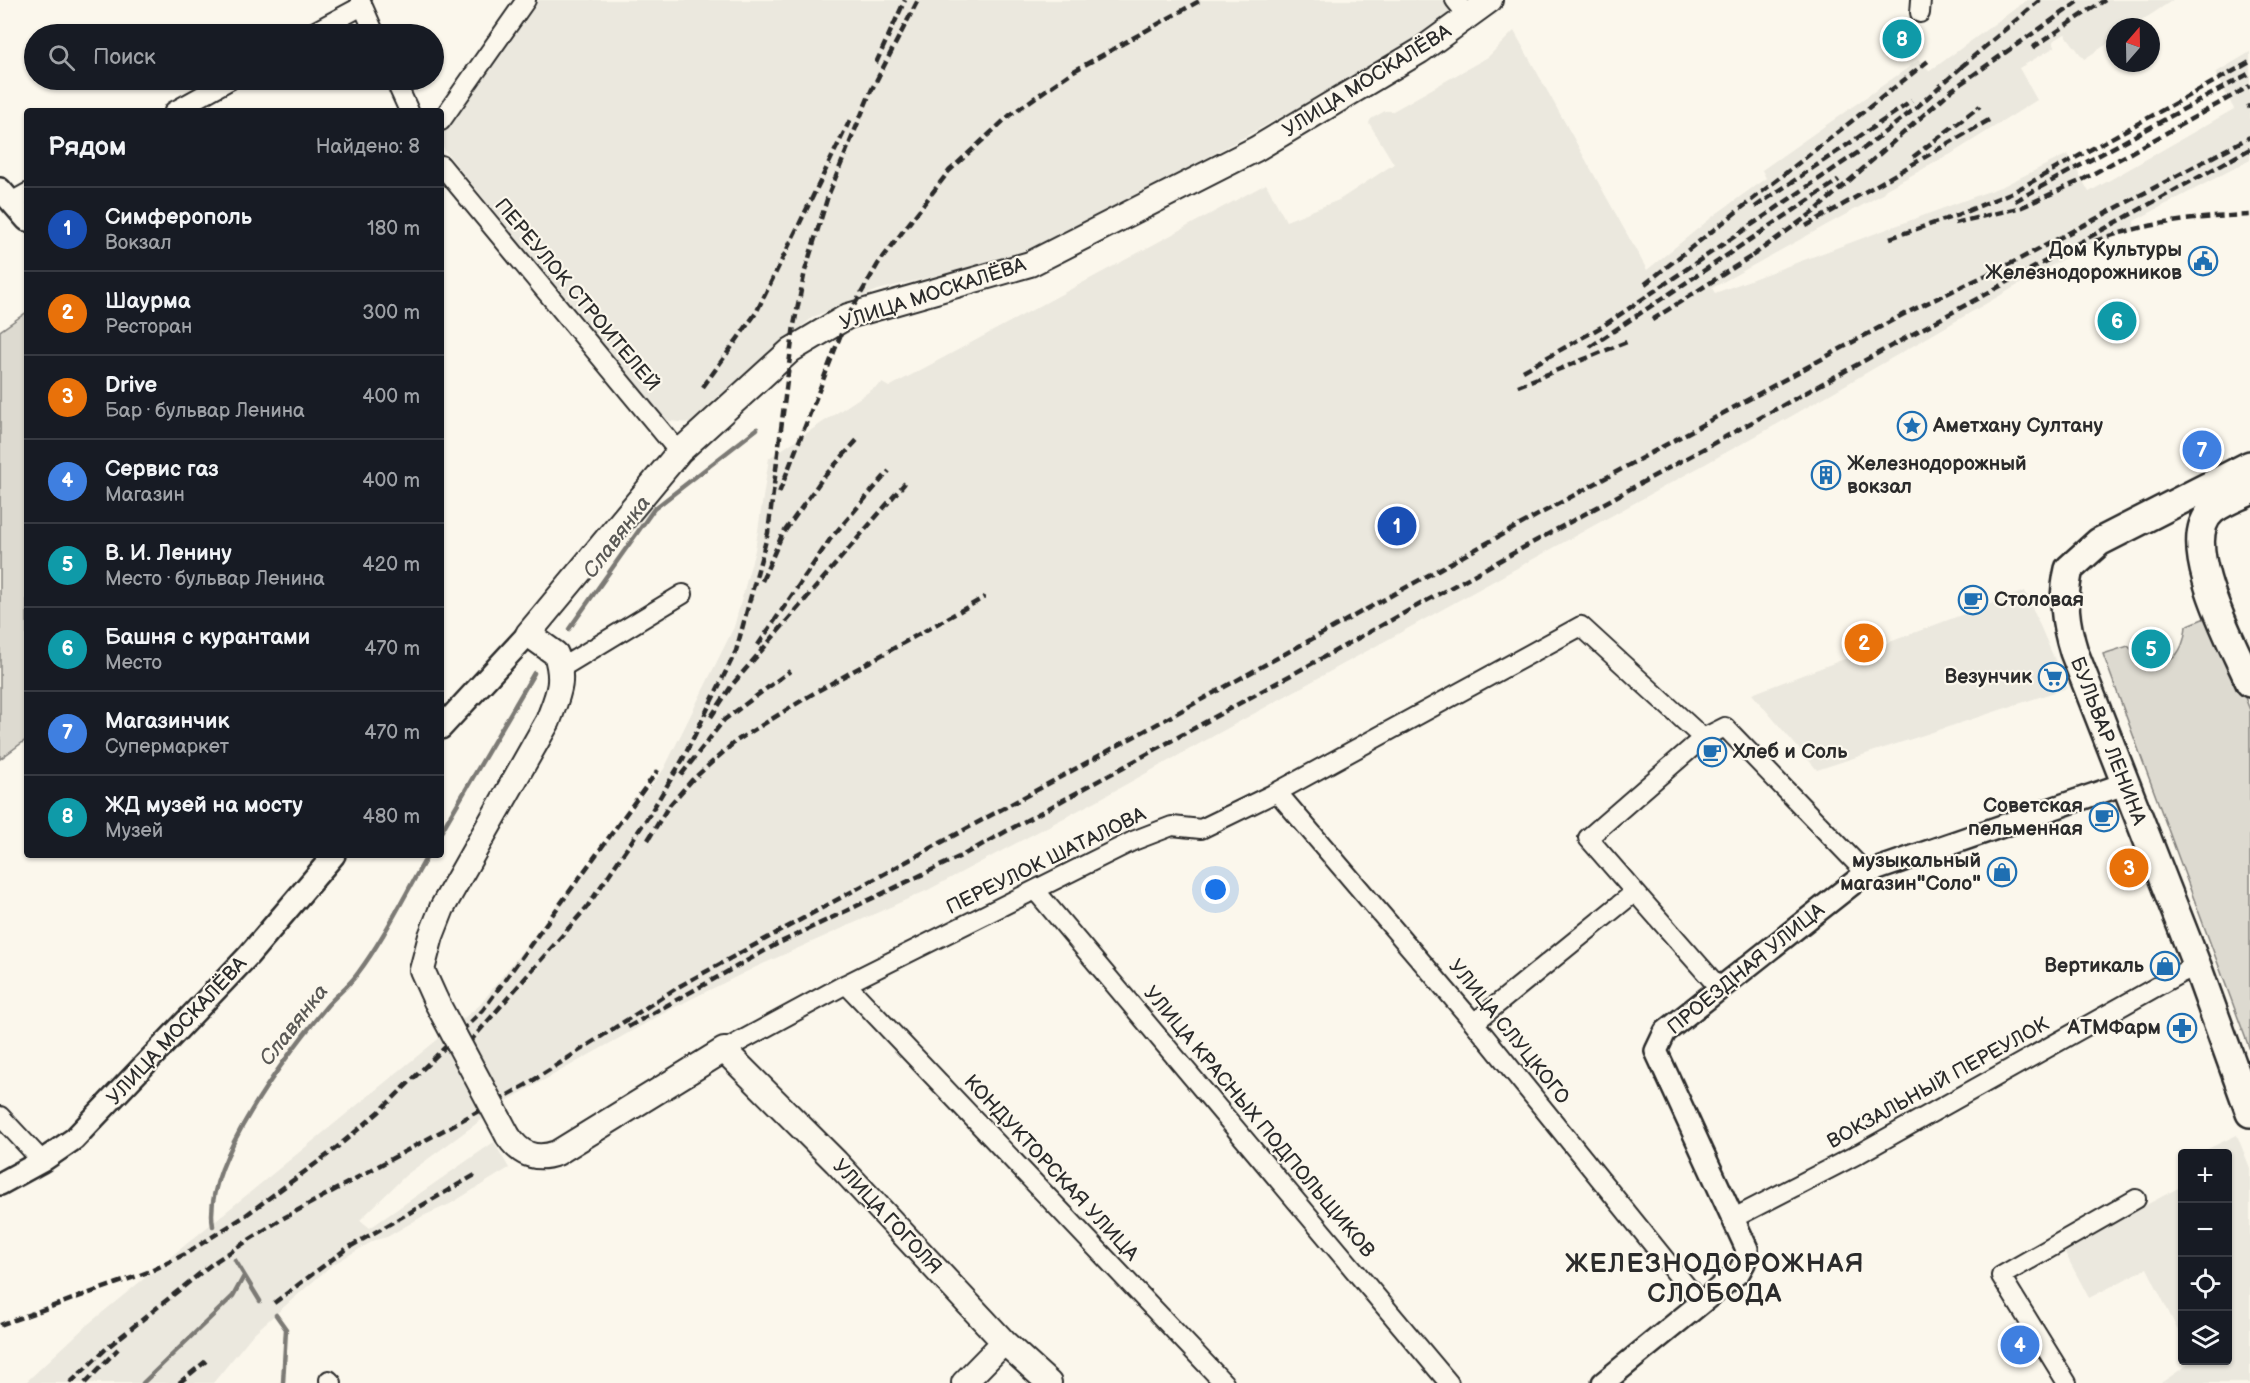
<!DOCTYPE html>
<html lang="ru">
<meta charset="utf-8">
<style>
body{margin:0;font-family:"Balsamiq Sans",sans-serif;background:#20242c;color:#f1f3f6}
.controls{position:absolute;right:18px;bottom:18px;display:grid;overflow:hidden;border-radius:6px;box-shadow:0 2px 4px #0004}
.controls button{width:54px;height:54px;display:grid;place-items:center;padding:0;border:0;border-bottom:2px solid #363941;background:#171b24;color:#f1f3f6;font:30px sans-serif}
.compass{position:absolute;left:2106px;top:18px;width:54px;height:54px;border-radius:50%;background:#171b24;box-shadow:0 2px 4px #0004;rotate:20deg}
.you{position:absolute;left:1216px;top:890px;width:21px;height:21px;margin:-15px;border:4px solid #fff;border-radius:50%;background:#1a73e8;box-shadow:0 0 0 9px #1a73e833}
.badge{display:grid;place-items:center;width:39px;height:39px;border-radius:50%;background:#1f6fb2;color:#fff;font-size:20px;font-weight:700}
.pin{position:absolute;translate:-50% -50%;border:3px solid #fff;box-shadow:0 2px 6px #0006}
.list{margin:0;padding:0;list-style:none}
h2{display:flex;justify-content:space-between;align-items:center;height:78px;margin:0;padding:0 24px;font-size:26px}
h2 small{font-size:20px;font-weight:400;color:#9ea1a6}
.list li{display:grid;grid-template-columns:39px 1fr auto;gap:18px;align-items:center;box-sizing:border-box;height:84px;padding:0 24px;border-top:2px solid #363941}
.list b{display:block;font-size:22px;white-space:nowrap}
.list p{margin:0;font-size:20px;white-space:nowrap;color:#9ea1a6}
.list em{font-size:20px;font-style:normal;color:#9ea1a6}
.icon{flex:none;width:33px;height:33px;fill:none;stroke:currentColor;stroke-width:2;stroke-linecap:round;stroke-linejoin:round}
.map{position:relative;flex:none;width:2250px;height:1383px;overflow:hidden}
.search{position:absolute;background:#171b24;box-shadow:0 2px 4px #0004;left:24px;top:24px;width:420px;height:66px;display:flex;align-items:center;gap:15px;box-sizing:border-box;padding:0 21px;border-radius:33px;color:#9ea1a6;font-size:22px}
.panel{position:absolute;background:#171b24;box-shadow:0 2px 4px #0004;left:24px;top:108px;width:420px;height:750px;border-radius:6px}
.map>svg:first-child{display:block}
.built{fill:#ebe8de}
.green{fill:#dddad0;stroke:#84827e;stroke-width:1.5}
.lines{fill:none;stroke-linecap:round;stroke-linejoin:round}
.stream{stroke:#7b7a75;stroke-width:4.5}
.minor-casing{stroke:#2b2b2b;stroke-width:22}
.tertiary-casing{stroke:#2b2b2b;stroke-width:26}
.secondary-casing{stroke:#2b2b2b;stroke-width:28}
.primary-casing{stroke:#2b2b2b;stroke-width:32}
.minor{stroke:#fbf7ec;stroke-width:18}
.tertiary{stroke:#fbf7ec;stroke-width:21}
.secondary{stroke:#fbf7ec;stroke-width:24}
.primary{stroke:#fbf7ec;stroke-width:27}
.rail{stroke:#2b2b2b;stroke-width:4.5;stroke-dasharray:9 4.5;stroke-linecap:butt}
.secondary-bridge-casing{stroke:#2b2b2b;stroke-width:28;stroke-linecap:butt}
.secondary-bridge{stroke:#fbf7ec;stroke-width:24}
.labels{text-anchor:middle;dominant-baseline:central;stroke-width:4.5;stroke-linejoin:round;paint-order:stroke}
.street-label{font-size:20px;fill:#2b2b2b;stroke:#fbf7ec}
.poi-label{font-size:20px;font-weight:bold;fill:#2b2b2b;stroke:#fbf7ec;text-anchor:end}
.water-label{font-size:21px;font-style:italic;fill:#5a5956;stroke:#fbf7ec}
.district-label{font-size:26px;font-weight:bold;letter-spacing:1.5px;fill:#2b2b2b;stroke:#fbf7ec}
</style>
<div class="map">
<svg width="2250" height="1383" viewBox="0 0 2250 1383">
<rect width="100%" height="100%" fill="#fbf7ec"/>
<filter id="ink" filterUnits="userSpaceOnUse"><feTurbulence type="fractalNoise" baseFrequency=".0167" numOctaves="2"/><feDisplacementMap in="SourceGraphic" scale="12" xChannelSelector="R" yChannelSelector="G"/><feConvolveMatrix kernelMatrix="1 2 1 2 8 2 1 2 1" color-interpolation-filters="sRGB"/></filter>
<g filter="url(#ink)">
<path class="built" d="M 533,0 L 1473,0 L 1359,74 L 1117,207 L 1020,255 L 878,290 L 813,317 L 690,423 L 669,421 L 655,409 L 445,151 L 441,142 L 441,131 Z
M 2027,0 L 2173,0 L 2132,27 L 2115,27 L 2115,39 L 2084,59 L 2065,34 L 2053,41 L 2055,47 L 2019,68 L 2037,100 L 1951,154 L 1886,189 L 1881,195 L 1712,288 L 1715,293 L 2003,186 L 2068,154 L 2089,192 L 2234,109 L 2215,73 L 2250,52 L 2250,160 L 2134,221 L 2134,231 L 2087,245 L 1790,417 L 1096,801 L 928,890 L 756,967 L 675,1007 L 510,1099 L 406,1175 L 360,1220 L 370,1228 L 494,1142 L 509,1168 L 450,1204 L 423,1216 L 387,1237 L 375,1240 L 332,1265 L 254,1333 L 213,1383 L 25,1383 L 87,1325 L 480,1005 L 664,769 L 734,627 L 755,550 L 769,458 L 882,383 L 889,387 L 1266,184 L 1286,221 L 1339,200 L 1394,164 L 1369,123 L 1371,119 L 1385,111 L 1393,111 L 1488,57 L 1514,31 L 1647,270 L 1716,214 L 1766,178 L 1762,170 L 1919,60 L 1930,71 Z
M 2025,591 L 2067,688 L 1817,770 L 1752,694 Z
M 2237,1135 L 2250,1168 L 2250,1383 L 2161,1383 L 2193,1361 L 2228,1360 L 2228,1154 L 2199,1153 Z
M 2182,1186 L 2182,1339 L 2147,1268 L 2089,1298 L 2063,1249 Z"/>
<path class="green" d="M 27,312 L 27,739 L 0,759 L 0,331 Z
M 2212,615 L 2250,710 L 2250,1050 L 2103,654 L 2128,646 C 2155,676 2183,666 2186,626 Z"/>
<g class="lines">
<path class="stream" d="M 569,629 L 654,509 L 757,429
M 441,832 L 534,673
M 213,1226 C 202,1165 288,1053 326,1007 C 336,995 349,986 358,973 C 385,937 405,894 428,855
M 235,1260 L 260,1301
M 276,1315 L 286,1329 L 283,1383
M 143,1383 L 233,1296 L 244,1276"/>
<g class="minor-casing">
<path id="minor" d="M 360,0 L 375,34
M 1455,0 L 1469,17
M 1920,13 L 1921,0
M 310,34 L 362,6
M 395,80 L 409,111
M 174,111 L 230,80
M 441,121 L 526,0
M 441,165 L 679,452
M 11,202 L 27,193
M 561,668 L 683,594
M 1277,792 L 1474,1023 L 1701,1304
M 1035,890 L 1449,1383
M 1635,892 L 1588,838 L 1703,738
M 846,984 L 1224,1383
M 1474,1023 L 1635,892 L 1721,990
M 724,1050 L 846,984 L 1133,841 L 1172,826 L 1201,829 L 1277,792 L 1581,626 L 1703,738 L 1725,727 L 1866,873
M 0,1116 L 42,1161
M 1732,1219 L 1860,1153 L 2181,973 L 2197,966
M 329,1380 L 332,1383
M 2067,1383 L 2001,1276 L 2136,1199"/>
</g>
<g class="tertiary-casing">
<path id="tertiary" d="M 0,189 L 27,220
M 441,728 L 528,634
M 0,1184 L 42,1161 L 74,1139 L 248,956 L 334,855
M 1603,1383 L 1739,1272 L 1744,1263 L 1747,1249 L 1656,1051 L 1665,1032 L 1866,873 L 2124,784"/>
</g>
<g class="secondary-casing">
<path id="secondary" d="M 436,1001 L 422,970 L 431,936 L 442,908 L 548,721 C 558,694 565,683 556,654 L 528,634 L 679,452 L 791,350 L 848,316 L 1030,264 L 1256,149 L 1420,51 L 1490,0
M 508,1136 C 520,1154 535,1161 557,1153 L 724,1050 L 836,1162 L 1004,1342 L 1049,1383
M 964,1383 L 1004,1342"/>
</g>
<g class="primary-casing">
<path id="primary" d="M 2250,465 L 2099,542 L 2069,569 C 2062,599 2065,623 2074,652 L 2197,966 L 2250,1113
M 2250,491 C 2238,497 2223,502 2213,510 C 2175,541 2235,648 2250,683"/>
</g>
<use href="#minor" class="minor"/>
<use href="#tertiary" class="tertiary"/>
<use href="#secondary" class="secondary"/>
<use href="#primary" class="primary"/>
<path class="rail" d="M 2032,48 L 2105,0
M 876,63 L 905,0
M 1961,67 L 2040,0
M 2247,107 L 2250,106
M 1913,157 L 1980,106
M 2015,201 L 2250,73
M 1755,207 L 1912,101
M 1955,223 L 2022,207 L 2082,180 L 2250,86
M 1806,226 L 1989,120
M 1890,238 L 1958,215 L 2015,191 L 2250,62
M 2095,241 C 2146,223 2196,217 2250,215
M 1752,256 L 1815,211 L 1953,89 L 2081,0
M 1645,284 L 1928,61
M 1652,320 L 1758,252
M 1590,347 L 1839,180
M 1523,371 L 1603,326 L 1863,149 L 1917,107 L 1966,63
M 1518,386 L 1629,341
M 703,387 L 756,313 L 850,120
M 779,493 L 848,316 L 878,264 L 949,171 L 1010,115 L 1072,72 L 1201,0
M 762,581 L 782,535 L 822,479 L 859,438
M 758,645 L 831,538 L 889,471
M 711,717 L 732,685 L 905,483
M 681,775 L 724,720 L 790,671
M 648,840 L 668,807 L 692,780 L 736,741 L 814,693 L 985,597
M 628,1027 L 777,944 L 963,855 L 2250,149
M 460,1053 L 587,907 L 648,817 L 683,759 L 736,651 L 768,533 L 794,325 L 805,271 L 828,196 L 871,91 L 918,0
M 274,1303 L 346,1249 L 475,1175
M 0,1325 L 151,1271 L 185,1254 L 242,1218 L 330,1153 L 379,1112 L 483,1010 L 658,770
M 70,1383 L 108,1347 L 213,1263 L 280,1220 L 526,1085 L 678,987 L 1904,314 L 2016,261 L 2250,137
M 85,1383 L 118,1349
M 179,1383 L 206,1361"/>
<g class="secondary-bridge-casing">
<path id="secondary-bridge" d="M 436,1001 L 508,1136"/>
</g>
<use href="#secondary-bridge" class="secondary-bridge"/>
</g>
</g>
<defs>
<g id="civic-ring" transform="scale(1.5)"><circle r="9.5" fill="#fbf7ec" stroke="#1f6fb2" stroke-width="1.5"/><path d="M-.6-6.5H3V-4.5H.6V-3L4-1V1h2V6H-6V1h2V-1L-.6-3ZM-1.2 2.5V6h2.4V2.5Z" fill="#1f6fb2"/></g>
<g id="sight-ring" transform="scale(1.5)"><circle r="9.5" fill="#fbf7ec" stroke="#1f6fb2" stroke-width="1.5"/><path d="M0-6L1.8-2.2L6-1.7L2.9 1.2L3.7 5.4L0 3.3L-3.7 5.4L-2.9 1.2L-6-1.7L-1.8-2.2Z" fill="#1f6fb2"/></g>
<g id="building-ring" transform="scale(1.5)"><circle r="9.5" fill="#fbf7ec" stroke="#1f6fb2" stroke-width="1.5"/><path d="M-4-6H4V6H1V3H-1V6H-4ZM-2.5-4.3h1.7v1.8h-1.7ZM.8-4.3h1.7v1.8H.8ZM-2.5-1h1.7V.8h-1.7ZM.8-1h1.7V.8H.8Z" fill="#1f6fb2"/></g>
<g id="cafe-ring" transform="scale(1.5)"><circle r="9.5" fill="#fbf7ec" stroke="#1f6fb2" stroke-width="1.5"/><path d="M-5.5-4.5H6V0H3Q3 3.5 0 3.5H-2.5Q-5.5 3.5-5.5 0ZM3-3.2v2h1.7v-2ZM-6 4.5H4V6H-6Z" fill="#1f6fb2"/></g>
<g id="supermarket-ring" transform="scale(1.5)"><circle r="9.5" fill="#fbf7ec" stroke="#1f6fb2" stroke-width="1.5"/><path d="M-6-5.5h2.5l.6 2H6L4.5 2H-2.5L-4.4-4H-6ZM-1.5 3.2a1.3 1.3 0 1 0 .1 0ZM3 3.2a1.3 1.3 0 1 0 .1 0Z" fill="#1f6fb2"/></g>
<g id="shop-ring" transform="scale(1.5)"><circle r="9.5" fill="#fbf7ec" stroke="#1f6fb2" stroke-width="1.5"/><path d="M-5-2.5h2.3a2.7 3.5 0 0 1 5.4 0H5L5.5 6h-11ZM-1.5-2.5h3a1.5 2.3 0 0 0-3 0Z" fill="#1f6fb2"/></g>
<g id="pharmacy-ring" transform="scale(1.5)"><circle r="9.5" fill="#fbf7ec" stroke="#1f6fb2" stroke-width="1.5"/><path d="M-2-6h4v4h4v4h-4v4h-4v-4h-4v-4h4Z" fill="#1f6fb2"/></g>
</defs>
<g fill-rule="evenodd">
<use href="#civic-ring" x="2203" y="261"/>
<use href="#sight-ring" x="1912" y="426"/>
<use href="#building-ring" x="1826" y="475"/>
<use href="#cafe-ring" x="1973" y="600"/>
<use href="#supermarket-ring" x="2053" y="677"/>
<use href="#cafe-ring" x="1712" y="752"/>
<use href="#cafe-ring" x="2104" y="817"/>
<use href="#shop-ring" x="2002" y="872"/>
<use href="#shop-ring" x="2165" y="966"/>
<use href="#pharmacy-ring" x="2182" y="1028"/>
</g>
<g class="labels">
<g class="street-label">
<text transform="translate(1367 81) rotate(-32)">УЛИЦА МОСКАЛЁВА</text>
<text transform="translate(933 294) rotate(-18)">УЛИЦА МОСКАЛЁВА</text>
<text transform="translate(577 295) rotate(50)">ПЕРЕУЛОК СТРОИТЕЛЕЙ</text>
<text transform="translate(2108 741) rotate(69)">БУЛЬВАР ЛЕНИНА</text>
<text transform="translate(1046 861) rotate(-26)">ПЕРЕУЛОК ШАТАЛОВА</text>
<text transform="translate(1746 969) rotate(-39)">ПРОЕЗДНАЯ УЛИЦА</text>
<text transform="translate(177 1031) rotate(-47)">УЛИЦА МОСКАЛЁВА</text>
<text transform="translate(1509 1032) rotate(51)">УЛИЦА СЛУЦКОГО</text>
<text transform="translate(1938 1083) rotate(-29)">ВОКЗАЛЬНЫЙ ПЕРЕУЛОК</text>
<text transform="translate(1259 1122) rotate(50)">УЛИЦА КРАСНЫХ ПОДПОЛЬЩИКОВ</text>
<text transform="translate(1051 1168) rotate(47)">КОНДУКТОРСКАЯ УЛИЦА</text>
<text transform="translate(887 1217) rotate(47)">УЛИЦА ГОГОЛЯ</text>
</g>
<g class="poi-label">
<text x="2182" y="250">Дом Культуры<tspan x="2182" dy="23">Железнодорожников</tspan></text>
<text x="1933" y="426" text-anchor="start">Аметхану Султану</text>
<text x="1847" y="464" text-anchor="start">Железнодорожный<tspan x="1847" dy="23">вокзал</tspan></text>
<text x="1994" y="600" text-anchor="start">Столовая</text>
<text x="2032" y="677">Везунчик</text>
<text x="1733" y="752" text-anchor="start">Хлеб и Соль</text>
<text x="2083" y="806">Советская<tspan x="2083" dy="23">пельменная</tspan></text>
<text x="1981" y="861">музыкальный<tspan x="1981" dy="23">магазин"Соло"</tspan></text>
<text x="2144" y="966">Вертикаль</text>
<text x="2161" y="1028">АТМФарм</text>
</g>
<g class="water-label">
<text transform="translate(617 537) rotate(-53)">Славянка</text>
<text transform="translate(294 1025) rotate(-52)">Славянка</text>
</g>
<g class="district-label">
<text x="1715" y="1264">ЖЕЛЕЗНОДОРОЖНАЯ<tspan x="1715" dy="30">СЛОБОДА</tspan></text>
</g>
</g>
</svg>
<div class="controls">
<button>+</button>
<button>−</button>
<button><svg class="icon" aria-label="locate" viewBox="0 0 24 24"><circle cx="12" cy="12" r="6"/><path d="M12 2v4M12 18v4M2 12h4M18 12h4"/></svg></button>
<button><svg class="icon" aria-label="layers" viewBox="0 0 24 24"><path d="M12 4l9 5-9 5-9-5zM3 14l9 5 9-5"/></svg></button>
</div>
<svg class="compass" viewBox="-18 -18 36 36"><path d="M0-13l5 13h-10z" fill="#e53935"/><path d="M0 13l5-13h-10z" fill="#9ea1a6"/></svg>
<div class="you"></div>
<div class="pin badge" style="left:1397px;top:526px;background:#1a4fb4">1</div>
<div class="pin badge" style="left:1864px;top:643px;background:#e8710a">2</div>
<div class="pin badge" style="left:2129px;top:868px;background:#e8710a">3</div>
<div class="pin badge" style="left:2020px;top:1345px;background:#3f7fe0">4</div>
<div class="pin badge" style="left:2151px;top:649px;background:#0f9aa8">5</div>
<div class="pin badge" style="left:2117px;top:321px;background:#0f9aa8">6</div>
<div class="pin badge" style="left:2202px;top:450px;background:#3f7fe0">7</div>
<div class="pin badge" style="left:1902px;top:39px;background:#0f9aa8">8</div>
<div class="search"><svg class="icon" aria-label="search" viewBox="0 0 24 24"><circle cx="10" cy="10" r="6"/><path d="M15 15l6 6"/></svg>Поиск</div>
<section class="panel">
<h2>Рядом<small>Найдено: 8</small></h2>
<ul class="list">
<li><span class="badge" style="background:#1a4fb4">1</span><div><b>Симферополь</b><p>Вокзал</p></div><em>180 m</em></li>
<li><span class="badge" style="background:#e8710a">2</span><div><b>Шаурма</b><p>Ресторан</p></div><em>300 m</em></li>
<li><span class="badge" style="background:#e8710a">3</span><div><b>Drive</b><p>Бар · бульвар Ленина</p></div><em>400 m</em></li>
<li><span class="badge" style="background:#3f7fe0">4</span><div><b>Сервис газ</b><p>Магазин</p></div><em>400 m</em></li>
<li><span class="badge" style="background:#0f9aa8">5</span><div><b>В. И. Ленину</b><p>Место · бульвар Ленина</p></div><em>420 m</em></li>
<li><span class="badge" style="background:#0f9aa8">6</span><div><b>Башня с курантами</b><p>Место</p></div><em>470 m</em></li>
<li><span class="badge" style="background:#3f7fe0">7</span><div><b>Магазинчик</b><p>Супермаркет</p></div><em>470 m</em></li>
<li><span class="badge" style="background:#0f9aa8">8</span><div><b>ЖД музей на мосту</b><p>Музей</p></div><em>480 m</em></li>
</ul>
</section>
</div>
